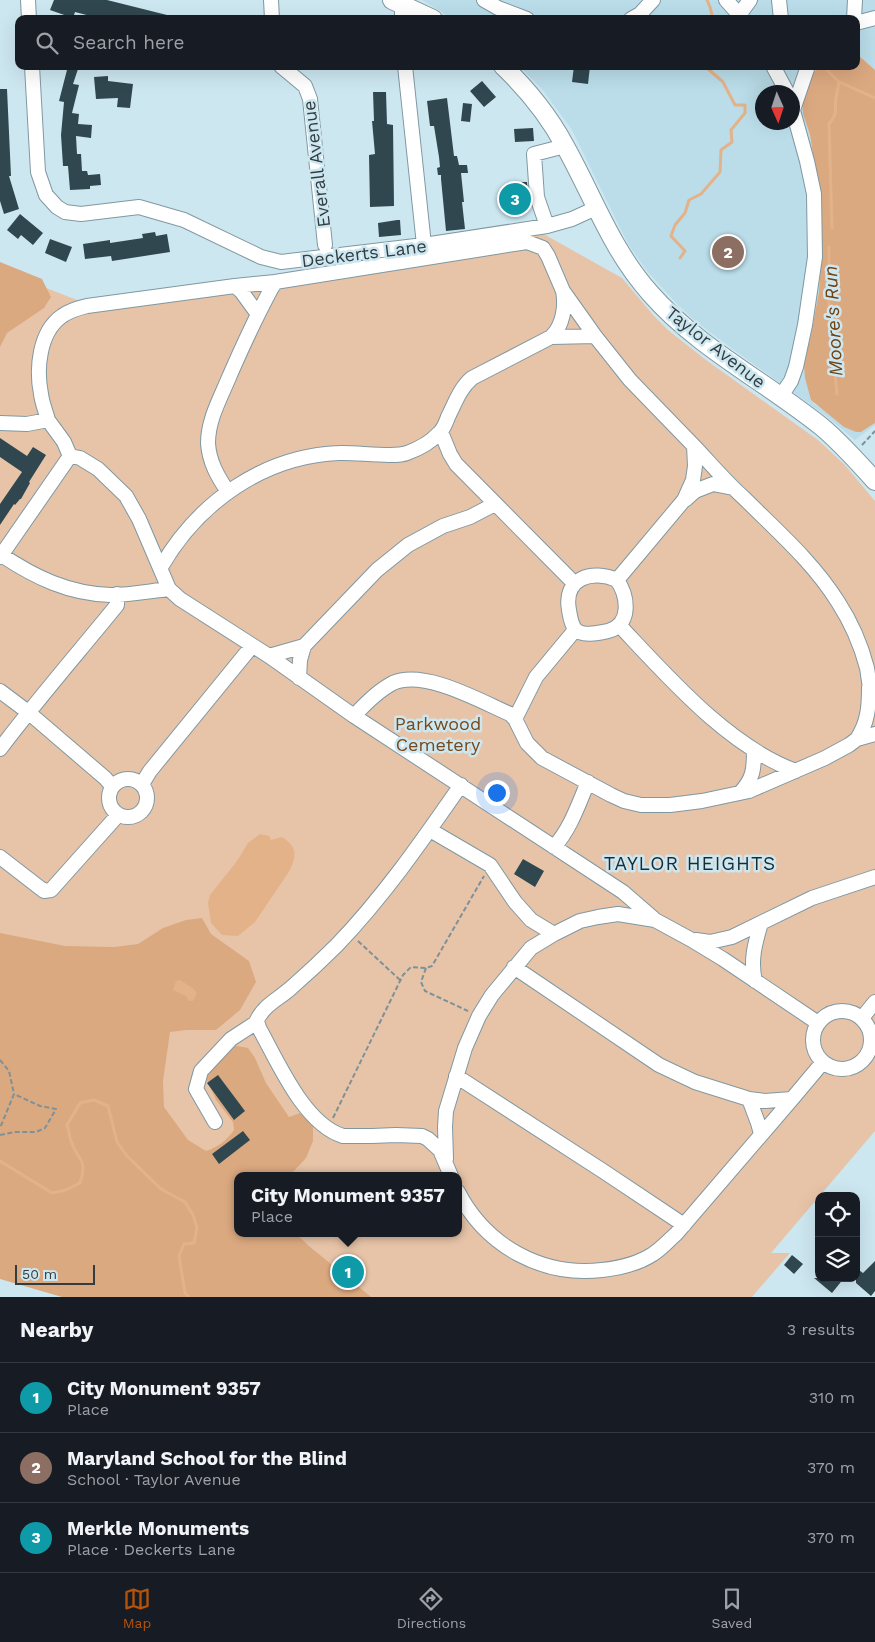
<!DOCTYPE html>
<meta charset="utf-8">
<style>
body{margin:0;font-family:"Work Sans",sans-serif;background:#20242c;color:#f1f3f6}
.controls{position:absolute;right:15px;bottom:15px;display:grid;overflow:hidden;border-radius:10px;box-shadow:0 5px 20px #0002}
.controls button{width:45px;height:45px;display:grid;place-items:center;padding:0;border:0;border-bottom:1px solid #363941;background:#171b24;color:#f1f3f6;font:25px sans-serif}
.compass{position:absolute;left:755px;top:85px;width:45px;height:45px;border-radius:50%;background:#171b24;box-shadow:0 5px 20px #0002;rotate:177deg}
.scale{position:absolute;left:15px;bottom:12px;width:80px;box-sizing:border-box;padding-left:5px;border:2px solid #333d41;border-top:0;font-size:14px;line-height:18px;white-space:nowrap;color:#333d41;-webkit-text-stroke:4px #cde7f1;paint-order:stroke}
.you{position:absolute;left:496px;top:792px;width:18px;height:18px;margin:-12px;border:4px solid #fff;border-radius:50%;background:#1a73e8;box-shadow:0 0 0 8px #1a73e833}
.badge{display:grid;place-items:center;width:32px;height:32px;border-radius:50%;background:#b45309;color:#fff;font-size:16px;font-weight:700}
.pin{position:absolute;translate:-50% -50%;border:2px solid #fff;box-shadow:0 1px 5px #0006}
.popup{position:absolute;left:234px;top:1172px;width:228px;height:65px;box-sizing:border-box;display:grid;place-content:center;border-radius:10px;background:#171b24;filter:drop-shadow(0 1px 4px #0005);font-size:16px;white-space:nowrap;color:#9ea1a6}
.popup b{font-size:19px;color:#f1f3f6}
.popup::after{content:'';position:absolute;left:50%;top:100%;margin-left:-10px;border:10px solid transparent;border-top-color:#171b24}
.list{margin:0;padding:0;list-style:none}
h2{display:flex;justify-content:space-between;align-items:center;height:65px;margin:0;padding:0 20px;font-size:21px}
h2 small{font-size:16px;font-weight:400;color:#9ea1a6}
.list li{display:grid;grid-template-columns:32px 1fr auto;gap:15px;align-items:center;box-sizing:border-box;height:70px;padding:0 20px;border-top:1px solid #363941}
.list b{display:block;font-size:19px;white-space:nowrap}
.list p{margin:0;font-size:16px;white-space:nowrap;color:#9ea1a6}
.list em{font-size:16px;font-style:normal;color:#9ea1a6}
.icon{flex:none;width:28px;height:28px;fill:none;stroke:currentColor;stroke-width:2;stroke-linecap:round;stroke-linejoin:round}
.map{position:relative;flex:none;width:875px;height:1297px;overflow:hidden}
.search{position:absolute;background:#171b24;box-shadow:0 5px 20px #0002;left:15px;right:15px;top:15px;height:55px;display:flex;align-items:center;gap:12px;box-sizing:border-box;padding:0 18px;border-radius:10px;color:#9ea1a6;font-size:19px}
.sheet{height:275px;background:#171b24}
nav{display:flex;justify-content:space-around;align-items:center;box-sizing:border-box;height:70px;border-top:1px solid #363941;background:#171b24;font-size:14px;color:#9ea1a6}
nav a{display:grid;justify-items:center;gap:2px}
nav .on{color:#b45309}
.map>svg:first-child{display:block}
.built{fill:#badde9;fill-rule:evenodd}
.green{fill:#e7c4a8;fill-rule:evenodd}
.forest{fill:#dba980}
.water{fill:#e4b288}
.lines{fill:none;stroke-linecap:round;stroke-linejoin:round}
.stream{stroke:#e4b288;stroke-width:3}
.building{fill:#31474f}
.minor-casing{stroke:#8098a1;stroke-width:16}
.major-casing{stroke:#8098a1;stroke-width:20}
.path{stroke:#7f9198;stroke-width:2;stroke-dasharray:5 2.5;stroke-linecap:butt}
.minor{stroke:#fff;stroke-width:14}
.major{stroke:#fff;stroke-width:18}
.labels{text-anchor:middle;dominant-baseline:central;stroke-width:5;stroke-linejoin:round;paint-order:stroke}
.street-label{font-size:18px;fill:#333d41;stroke:#cde7f1}
.park-label{font-size:18px;fill:#774819;stroke:#cde7f1}
.water-label{font-size:19px;font-style:italic;fill:#714211;stroke:#cde7f1}
.neighbourhood-label{font-size:19px;letter-spacing:1px;fill:#172c34;stroke:#cde7f1}
</style>
<div class="map">
<svg width="875" height="1297" viewBox="0 0 875 1297">
<rect width="100%" height="100%" fill="#cde7f1"/>
<path class="built" d="M 422,0 L 875,0 L 875,70 L 856,53 L 856,19 L 453,19 Z
M 519,66 L 819,66 L 809,79 L 803,114 L 810,135 L 818,187 L 822,250 L 819,291 L 812,330 L 804,365 L 814,404 L 861,432 L 875,423 L 875,425 L 855,440 L 825,415 L 734,350 L 694,320 L 677,304 L 647,271 L 628,244 L 572,130 L 542,89 ZM 762,92 L 792,92 L 792,122 L 762,122 Z"/>
<path class="green" d="M 540,232 L 622,278 L 654,316 L 668,330 L 706,360 L 818,440 L 844,464 L 875,501 L 875,1131 L 771,1253 L 790,1253 L 752,1297 L 243,1297 L 0,1149 L 0,270 L 77,300 L 251,278 ZM 238,1176 L 458,1176 L 458,1233 L 238,1233 Z"/>
<path class="forest" d="M 856,53 L 875,70 L 875,423 L 861,432 L 856,432 L 844,427 L 811,400 L 805,378 L 804,365 L 812,330 L 819,291 L 822,250 L 818,187 L 810,135 L 803,114 L 802,98 L 809,79 L 819,66 L 856,66 Z
M 0,262 L 42,279 L 51,297 L 44,308 L 7,333 L 0,347 Z
M 202,918 L 211,934 L 249,961 L 256,982 L 240,1010 L 216,1030 L 187,1030 L 170,1032 L 163,1081 L 164,1107 L 188,1140 L 206,1151 C 218,1147 226,1141 234,1130 L 233,1122 L 216,1100 L 206,1078 L 209,1070 L 232,1045 L 248,1048 L 255,1058 L 266,1083 L 289,1117 L 300,1113 L 313,1125 L 313,1141 L 306,1158 L 294,1171 L 286,1176 L 238,1176 L 238,1233 L 295,1233 L 309,1246 L 371,1297 L 62,1297 L 0,1279 L 0,933 L 65,946 L 114,947 L 138,944 L 163,928 L 186,920 Z"/>
<path class="water" d="M 260,834 L 269,836 L 271,840 L 282,837 C 297,847 297,854 290,870 L 255,922 L 238,936 L 222,935 L 211,923 L 208,903 L 210,895 L 237,861 L 248,843 Z
M 180,980 L 194,989 L 197,993 L 193,1001 L 189,1001 L 186,996 L 173,990 L 176,981 Z"/>
<g class="lines">
<path class="stream" d="M 707,0 L 710,7 L 713,19
M 823,66 L 839,82 L 875,98
M 832,228 L 829,124 C 839,111 834,112 836,98 C 837,93 838,87 839,82
M 829,247 L 829,309 L 837,394
M 680,258 L 685,251 L 671,236 L 675,225 L 685,213 L 689,200 L 701,194 L 720,172 L 721,150 L 732,142 L 731,130 L 745,113 L 745,105 L 735,105 L 723,82 L 707,68 L 709,66
M 0,1161 L 52,1193 L 66,1190 L 80,1183 C 88,1158 78,1162 71,1141 C 69,1136 69,1130 67,1125 L 80,1103 L 94,1100 L 108,1106 L 117,1142 L 127,1156 L 161,1189 L 185,1202 L 193,1215 L 197,1228 L 194,1243 L 184,1244 L 179,1256 L 185,1293 L 189,1297"/>
</g>
<path class="building" d="M 54,0 L 107,0 L 167,15 L 166,19 L 102,19 L 75,12 L 73,18 L 70,17 L 50,10 Z
M 68,66 L 79,66 L 73,84 L 79,85 L 72,113 L 79,114 L 78,124 L 92,125 L 91,138 L 76,136 L 77,154 L 81,154 L 82,171 L 87,171 L 88,175 L 89,175 L 100,174 L 101,185 L 90,186 L 90,189 L 70,190 L 68,166 L 63,166 L 61,135 L 64,102 L 59,101 Z
M 574,66 L 590,66 L 588,84 L 572,82 Z
M 108,76 L 108,81 L 133,84 L 130,108 L 117,107 L 118,98 L 96,99 L 94,77 Z
M 482,81 L 496,97 L 484,107 L 470,91 Z
M 0,89 L 7,89 L 11,176 L 9,176 L 19,209 L 4,214 L 0,201 Z
M 373,92 L 386,92 L 387,124 L 393,125 L 394,206 L 370,207 L 369,155 L 375,154 L 372,121 L 374,121 Z
M 447,98 L 454,156 L 457,156 L 459,165 L 467,165 L 468,173 L 461,173 L 464,202 L 462,202 L 465,229 L 446,231 L 441,179 L 441,175 L 438,175 L 437,168 L 440,167 L 439,157 L 434,126 L 430,126 L 427,101 Z
M 463,103 L 472,104 L 470,122 L 461,121 Z
M 533,128 L 534,141 L 515,142 L 514,129 Z
M 513,182 L 527,182 L 529,206 L 502,207 L 502,192 L 513,191 Z
M 20,214 L 43,233 L 33,245 L 21,235 L 18,239 L 7,230 Z
M 397,220 L 400,220 L 401,235 L 379,237 L 378,223 Z
M 155,232 L 156,236 L 167,234 L 170,252 L 112,261 L 111,256 L 85,259 L 83,244 L 110,240 L 110,243 L 143,238 L 142,234 Z
M 50,239 L 72,247 L 66,262 L 45,253 Z
M 0,438 L 27,456 L 33,447 L 46,455 L 29,482 L 30,483 L 21,499 L 20,499 L 15,505 L 14,504 L 0,525 L 0,504 L 22,472 L 0,457 Z
M 523,859 L 544,871 L 535,887 L 514,874 Z
M 218,1075 L 245,1111 L 234,1120 L 207,1083 Z
M 243,1131 L 250,1140 L 219,1164 L 212,1154 Z
M 792,1255 L 803,1264 L 794,1274 L 784,1265 Z
M 875,1261 L 875,1291 L 871,1296 L 856,1283 L 856,1268 L 863,1273 Z
M 814,1278 L 844,1278 L 832,1293 Z"/>
<g class="lines">
<g class="minor-casing">
<path id="minor" d="M 28,0 L 29,19
M 271,0 L 272,19
M 484,0 L 498,8 L 527,19
M 726,0 L 743,19
M 779,0 L 781,19
M 402,4 L 402,19
M 739,15 L 750,0
M 631,19 L 640,14 L 653,0
M 854,19 L 855,0
M 856,23 L 875,18
M 32,66 L 38,172 L 46,195 L 57,207 L 65,212 L 81,214 L 139,207 L 184,220 L 261,257 L 281,262 L 424,245 L 547,226 L 572,219 L 596,208
M 281,66 L 305,86 L 310,99 L 325,245
M 405,66 L 424,245
M 773,66 L 787,92
M 793,110 L 808,66
M 547,226 L 537,197 L 534,154 L 565,146
M 235,286 L 275,282
M 551,337 C 563,326 566,306 563,291
M 781,396 L 791,381 L 796,367 L 805,325 L 815,257 L 814,194 L 807,161 L 792,107
M 48,420 C 46,412 42,403 41,394 C 36,369 39,332 62,316 C 70,310 79,308 87,306 L 235,286 L 241,291 L 257,313
M 0,423 L 27,424 L 48,420 L 64,442 L 70,456 L 80,458 L 98,469 L 126,496 L 139,519 L 169,589
M 441,432 L 450,454 L 456,464 L 574,583
M 694,446 C 710,463 726,482 744,498 C 777,531 813,562 838,602 C 851,622 861,645 867,668 C 869,678 868,687 875,696
M 228,492 C 218,477 209,462 208,443 C 208,419 221,397 230,375 C 244,343 258,312 275,282 L 527,242 L 543,248 L 548,256 L 563,291 L 595,336
M 685,500 L 695,491 L 713,484 L 733,488
M 0,554 C 34,577 69,594 111,595 C 131,595 150,591 169,589 L 180,599 L 269,656 L 354,716 C 364,705 379,690 393,683 C 424,669 480,701 510,714 L 515,719 L 527,743 L 542,758 L 611,795 L 624,801 L 641,805 L 670,805 L 702,801 L 749,791 L 825,758 L 849,745 L 857,739 L 875,734
M 0,557 L 70,456
M 161,567 C 198,503 263,456 339,453 C 355,452 395,458 407,453 C 418,449 431,442 439,433 C 444,429 446,422 448,417 C 455,403 460,388 472,378 L 551,337 L 595,336 L 630,380 L 694,446 L 695,466 L 693,480 L 684,500 L 617,580 C 592,569 563,578 569,610 C 570,616 571,624 575,629 C 582,637 599,633 608,631 C 632,625 628,596 617,580
M 620,626 C 668,677 729,747 796,771
M 269,656 L 304,646 L 377,570 L 408,545 L 443,526 L 470,517 L 495,504
M 299,678 L 300,660 L 304,646
M 0,691 L 28,712 L 105,778 L 112,786
M 354,716 L 623,892 L 653,918
M 515,719 L 536,677 L 575,630
M 857,739 C 868,722 869,707 869,687
M 0,749 C 37,700 78,653 117,605 L 117,594
M109 798a19 19 0 1 1 38 0a19 19 0 1 1-38 0Z
M 142,784 L 150,771 L 252,646
M 740,793 C 753,779 754,770 754,751
M 430,830 L 490,865 L 515,902 L 531,920 L 554,934
M 554,847 C 571,828 578,805 588,782
M 0,857 L 44,891 L 51,890 L 118,815
M 696,940 L 710,942 L 732,937 L 812,898 L 875,877
M 514,967 L 659,1065 L 695,1082 L 749,1099 L 758,1123 L 761,1134
M 755,981 C 750,961 755,943 761,923
M813 1040a29 29 0 1 1 58 0a29 29 0 1 1-58 0Z
M 862,1018 L 875,1002
M 456,1076 L 603,1171 L 684,1225
M 749,1099 L 765,1101 L 792,1099 L 823,1062
M 215,1122 L 196,1089 L 201,1071 L 231,1039 L 257,1022
M 446,1159 L 445,1127 L 446,1111 L 465,1048 L 479,1016 L 492,995 L 531,948 L 554,934 L 580,921 L 598,917 L 618,914 L 655,920 L 690,939 L 723,959 L 818,1023
M 451,1176 L 440,1150 L 428,1139 L 422,1136 L 396,1135 L 372,1136 L 343,1136 C 304,1124 278,1062 259,1028 L 257,1020 C 265,1004 279,999 292,987 C 308,973 323,959 337,945 C 384,896 422,841 461,785
M 458,1192 C 486,1246 542,1277 602,1270 C 620,1268 638,1264 653,1254 C 661,1249 668,1241 676,1234 L 792,1099"/>
</g>
<g class="major-casing">
<path id="major" d="M 392,0 L 433,19
M 503,66 C 528,90 549,116 565,146 C 593,196 611,249 650,293 C 698,348 765,381 822,427 C 841,443 858,462 875,481"/>
</g>
<path class="path" d="M 862,445 L 875,431
M 358,941 L 400,980
M 426,968 L 421,982 L 425,991 L 468,1011
M 0,1060 L 9,1071 L 14,1094 L 0,1128
M 333,1118 L 403,975 L 411,967 L 426,968 L 432,966 L 484,876
M 0,1135 L 15,1132 L 36,1132 L 45,1128 L 56,1109 L 40,1106 L 14,1094"/>
<use href="#minor" class="minor"/>
<use href="#major" class="major"/>
</g>
<g class="labels">
<g class="street-label">
<text transform="translate(316 164) rotate(-97)">Everall Avenue</text>
<text transform="translate(364 253) rotate(-7)">Deckerts Lane</text>
<text transform="translate(716 347) rotate(38)">Taylor Avenue</text>
</g>
<g class="park-label">
<text x="438" y="723">Parkwood<tspan x="438" dy="21">Cemetery</tspan></text>
</g>
<g class="water-label">
<text transform="translate(833 321) rotate(-93)">Moore's Run</text>
</g>
<g class="neighbourhood-label">
<text x="690" y="863">TAYLOR HEIGHTS</text>
</g>
</g>
</svg>
<div class="controls">
<button><svg class="icon" aria-label="locate" viewBox="0 0 24 24"><circle cx="12" cy="12" r="6"/><path d="M12 2v4M12 18v4M2 12h4M18 12h4"/></svg></button>
<button><svg class="icon" aria-label="layers" viewBox="0 0 24 24"><path d="M12 4l9 5-9 5-9-5zM3 14l9 5 9-5"/></svg></button>
</div>
<svg class="compass" viewBox="-18 -18 36 36"><path d="M0-13l5 13h-10z" fill="#e53935"/><path d="M0 13l5-13h-10z" fill="#9ea1a6"/></svg>
<div class="scale">50 m</div>
<div class="you"></div>
<div class="pin badge" style="left:348px;top:1272px;background:#0f9aa8">1</div>
<div class="popup"><b>City Monument 9357</b>Place</div>
<div class="pin badge" style="left:728px;top:252px;background:#8d6e63">2</div>
<div class="pin badge" style="left:515px;top:199px;background:#0f9aa8">3</div>
<div class="search"><svg class="icon" aria-label="search" viewBox="0 0 24 24"><circle cx="10" cy="10" r="6"/><path d="M15 15l6 6"/></svg>Search here</div>
</div>
<section class="sheet">
<h2>Nearby<small>3 results</small></h2>
<ul class="list">
<li><span class="badge" style="background:#0f9aa8">1</span><div><b>City Monument 9357</b><p>Place</p></div><em>310 m</em></li>
<li><span class="badge" style="background:#8d6e63">2</span><div><b>Maryland School for the Blind</b><p>School · Taylor Avenue</p></div><em>370 m</em></li>
<li><span class="badge" style="background:#0f9aa8">3</span><div><b>Merkle Monuments</b><p>Place · Deckerts Lane</p></div><em>370 m</em></li>
</ul>
</section>
<nav>
<a class="on"><svg class="icon" aria-label="map" viewBox="0 0 24 24"><path d="M3 6l6-2 6 2 6-2v14l-6 2-6-2-6 2zM9 4v14M15 6v14"/></svg>Map</a>
<a><svg class="icon" aria-label="directions" viewBox="0 0 24 24"><path d="M12 3l9 9-9 9-9-9zM9 14v-3h6M13 9l2 2-2 2"/></svg>Directions</a>
<a><svg class="icon" aria-label="saved" viewBox="0 0 24 24"><path d="M7 4h10v16l-5-4-5 4z"/></svg>Saved</a>
</nav>
